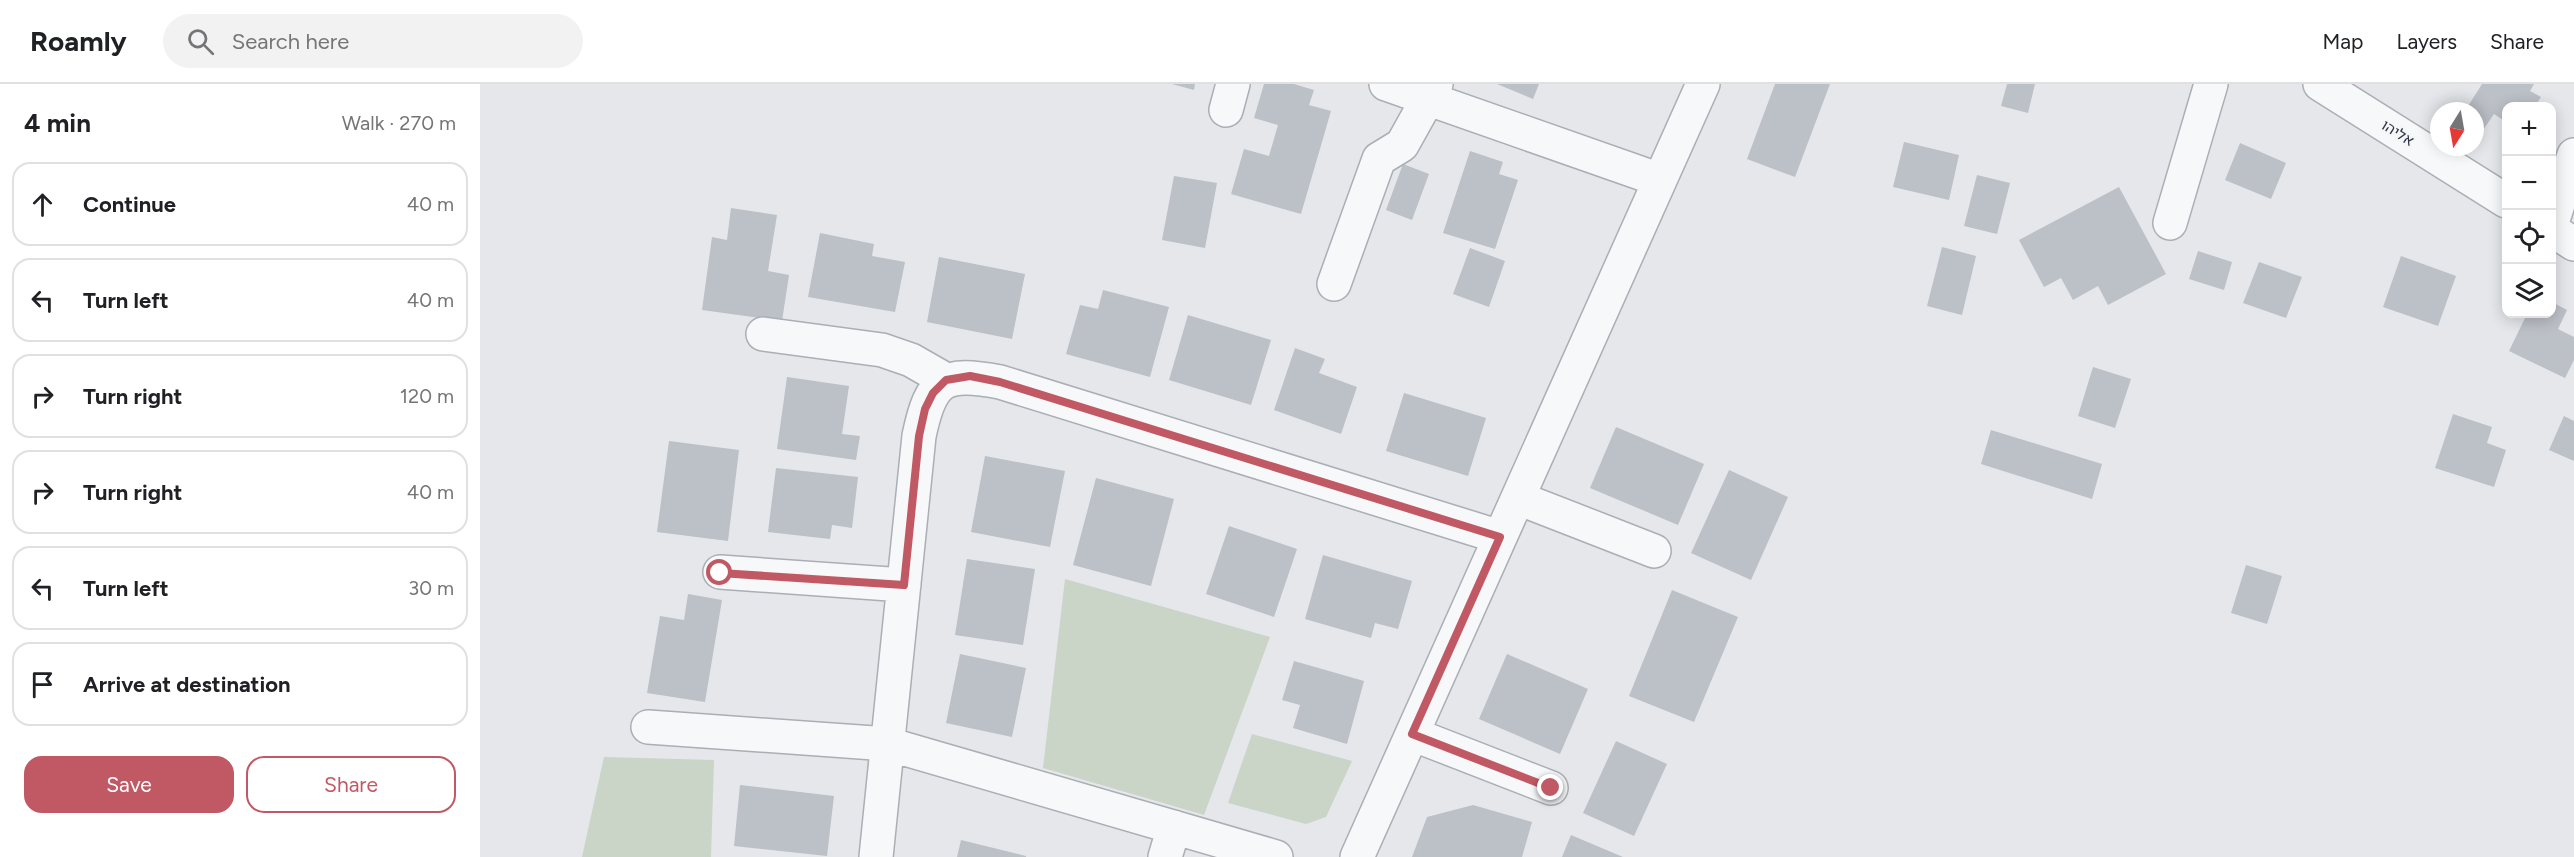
<!DOCTYPE html>
<meta charset="utf-8">
<style>
body{margin:0;font-family:Figtree,Heebo,sans-serif;background:#f2f2f2;color:#202124}
.controls{position:absolute;right:18px;top:18px;display:grid;overflow:hidden;border-radius:12px;box-shadow:0 3px 15px #0003}
.controls button{width:54px;height:54px;display:grid;place-items:center;padding:0;border:0;border-bottom:2px solid #e0e0e0;background:#fff;color:#202124;font:30px sans-serif}
.compass{position:absolute;left:1950px;top:18px;width:54px;height:54px;border-radius:50%;background:#fff;box-shadow:0 3px 15px #0003;rotate:191deg}
.stop{position:absolute;width:18px;height:18px;margin:-14px;border:4px solid #c15965;border-radius:50%;background:#fff}
.stop.end{background:#c15965;border-color:#fff;box-shadow:0 2px 6px #0008}
.list{margin:0;padding:0;list-style:none}
h2{display:flex;justify-content:space-between;align-items:center;height:78px;margin:0;padding:0 24px;font-size:26px}
h2 small{font-size:20px;font-weight:400;color:#757577}
.list li{display:grid;grid-template-columns:39px 1fr auto;gap:18px;align-items:center;box-sizing:border-box;height:84px;margin:0 12px 12px;padding:0 12px;border:2px solid #e0e0e0;border-radius:18px}
.list b{display:block;font-size:22px;white-space:nowrap}
.list em{font-size:20px;font-style:normal;color:#757577}
.actions{display:flex;gap:12px;padding:18px 24px}
.actions a{flex:1;padding:14px 0;border:2px solid #c15965;border-radius:18px;text-align:center;font-size:21px;color:#c15965}
.actions .main{background:#c15965;color:#fff}
.icon{flex:none;width:33px;height:33px;fill:none;stroke:currentColor;stroke-width:2;stroke-linecap:round;stroke-linejoin:round}
.map{position:relative;flex:none;width:2094px;height:773px;overflow:hidden}
header{display:flex;align-items:center;gap:36px;box-sizing:border-box;height:84px;padding:0 30px;background:#fff;border-bottom:2px solid #e0e0e0}
header strong{font-size:28px}
nav{display:flex;gap:33px;margin-inline-start:auto;font-size:21px}
.search{width:420px;height:54px;background:#f2f2f2;display:flex;align-items:center;gap:15px;box-sizing:border-box;padding:0 21px;border-radius:33px;color:#757577;font-size:22px}
main{display:flex}
aside{flex:1;background:#fff}
.map>svg:first-child{display:block}
.green{fill:#cad4c7}
.building{fill:#bcc0c7}
.lines{fill:none;stroke-linecap:round;stroke-linejoin:round}
.minor-casing{stroke:#aaaeb5;stroke-width:36}
.minor{stroke:#f7f8f9;stroke-width:33}
.route{stroke:#c15965;stroke-width:8}
.labels{text-anchor:middle;dominant-baseline:central;stroke-width:5;stroke-linejoin:round;paint-order:stroke}
.street-label{font-size:15px;fill:#2e3442;stroke:#f4f6f8}
</style>
<header>
<strong>Roamly</strong>
<div class="search"><svg class="icon" aria-label="search" viewBox="0 0 24 24"><circle cx="10" cy="10" r="6"/><path d="M15 15l6 6"/></svg>Search here</div>
<nav><a>Map</a><a>Layers</a><a>Share</a></nav>
</header>
<main>
<aside>
<h2>4 min<small>Walk · 270 m</small></h2>
<ul class="list">
<li><svg class="icon" aria-label="ahead" viewBox="0 0 24 24"><path d="M12 20V5M6 11l6-6 6 6"/></svg><div><b>Continue</b></div><em>40 m</em></li>
<li><svg class="icon" aria-label="left" viewBox="0 0 24 24"><path d="M17 20v-9H6M10 6l-5 5 5 5"/></svg><div><b>Turn left</b></div><em>40 m</em></li>
<li><svg class="icon" aria-label="right" viewBox="0 0 24 24"><path d="M7 20v-9h11M14 6l5 5-5 5"/></svg><div><b>Turn right</b></div><em>120 m</em></li>
<li><svg class="icon" aria-label="right" viewBox="0 0 24 24"><path d="M7 20v-9h11M14 6l5 5-5 5"/></svg><div><b>Turn right</b></div><em>40 m</em></li>
<li><svg class="icon" aria-label="left" viewBox="0 0 24 24"><path d="M17 20v-9H6M10 6l-5 5 5 5"/></svg><div><b>Turn left</b></div><em>30 m</em></li>
<li><svg class="icon" aria-label="arrive" viewBox="0 0 24 24"><path d="M6 21V4h12l-3 4 3 4H6"/></svg><div><b>Arrive at destination</b></div></li>
</ul>
<div class="actions"><a class="main">Save</a><a>Share</a></div>
</aside>
<div class="map">
<svg width="2094" height="773" viewBox="0 0 2094 773">
<rect width="100%" height="100%" fill="#e5e7eb"/>
<path class="green" d="M 585,495 L 790,553 L 724,731 L 563,684 Z
M 772,650 L 872,677 L 846,733 L 826,740 L 748,719 Z
M 124,673 L 234,676 L 231,773 L 102,773 Z"/>
<path class="building" d="M 692,0 L 715,0 L 714,6 Z
M 784,0 L 814,0 L 834,6 L 829,21 L 851,27 L 821,130 L 751,110 L 764,65 L 789,72 L 798,41 L 774,34 Z
M 1017,0 L 1059,0 L 1053,15 Z
M 1295,0 L 1350,0 L 1315,93 L 1267,75 Z
M 1527,0 L 1555,0 L 1548,29 L 1521,22 Z
M 2002,0 L 2054,0 L 2050,7 L 2061,13 L 2055,22 L 2026,22 L 2026,38 L 2014,30 L 2001,49 L 1995,45 L 1995,27 L 1985,27 Z
M 1424,58 L 1479,71 L 1469,116 L 1413,103 Z
M 1760,59 L 1806,79 L 1791,115 L 1745,96 Z
M 990,67 L 1023,78 L 1019,90 L 1038,96 L 1015,165 L 963,149 Z
M 923,80 L 949,90 L 932,136 L 906,126 Z
M 1497,91 L 1530,99 L 1517,150 L 1484,142 Z
M 694,92 L 737,99 L 725,164 L 682,156 Z
M 1639,103 L 1686,190 L 1628,221 L 1618,202 L 1593,216 L 1581,194 L 1564,203 L 1539,156 Z
M 251,124 L 297,131 L 288,187 L 309,191 L 302,237 L 222,226 L 232,153 L 247,156 Z
M 340,149 L 394,160 L 392,172 L 425,178 L 415,228 L 328,213 Z
M 1462,163 L 1496,172 L 1482,231 L 1447,222 Z
M 990,164 L 1025,177 L 1009,223 L 973,210 Z
M 1718,167 L 1752,178 L 1744,206 L 1709,195 Z
M 1921,172 L 1976,192 L 1958,242 L 1903,223 Z
M 459,173 L 545,190 L 532,255 L 447,238 Z
M 1779,178 L 1822,193 L 1806,234 L 1763,219 Z
M 623,206 L 689,223 L 670,293 L 586,270 L 600,221 L 618,225 Z
M 2072,218 L 2087,226 L 2078,245 L 2094,253 L 2094,276 L 2085,294 L 2029,267 L 2047,230 L 2072,230 Z
M 708,231 L 791,256 L 771,321 L 689,296 Z
M 815,264 L 845,275 L 839,289 L 877,303 L 861,350 L 794,326 Z
M 1613,283 L 1651,295 L 1635,344 L 1598,332 Z
M 307,293 L 369,302 L 362,350 L 380,352 L 376,376 L 297,365 Z
M 924,309 L 1006,334 L 988,392 L 906,367 Z
M 1973,330 L 2012,343 L 2007,359 L 2026,366 L 2014,403 L 1955,384 Z
M 2084,332 L 2094,337 L 2094,377 L 2069,366 Z
M 1136,343 L 1224,380 L 1198,441 L 1110,404 Z
M 1511,346 L 1622,380 L 1612,415 L 1501,380 Z
M 189,357 L 259,366 L 248,457 L 177,448 Z
M 505,372 L 585,387 L 570,463 L 491,448 Z
M 296,384 L 378,393 L 372,444 L 352,441 L 350,455 L 288,448 Z
M 1249,386 L 1308,413 L 1271,496 L 1211,469 Z
M 616,394 L 694,415 L 671,502 L 593,481 Z
M 749,442 L 817,465 L 794,533 L 726,510 Z
M 843,471 L 932,497 L 918,545 L 895,539 L 891,554 L 825,535 Z
M 487,475 L 555,485 L 543,561 L 475,551 Z
M 1766,481 L 1802,492 L 1787,540 L 1751,529 Z
M 1192,506 L 1258,533 L 1214,638 L 1149,612 Z
M 208,510 L 242,516 L 225,618 L 167,609 L 180,532 L 204,536 Z
M 480,570 L 546,584 L 532,653 L 466,639 Z
M 1027,570 L 1108,605 L 1080,670 L 999,635 Z
M 814,577 L 884,597 L 867,660 L 813,644 L 820,621 L 802,616 Z
M 1136,657 L 1187,680 L 1154,752 L 1103,729 Z
M 260,701 L 354,712 L 347,772 L 254,762 Z
M 993,721 L 1052,738 L 1042,773 L 932,773 L 947,733 Z
M 1091,751 L 1143,773 L 1082,773 Z
M 481,756 L 546,772 L 546,773 L 477,773 Z"/>
<g class="lines">
<g class="minor-casing">
<path id="minor" d="M 906,0 L 1180,96
M 1840,0 L 2026,117
M 746,26 L 753,0
M 1690,139 L 1731,0
M 2072,139 L 2094,71
M 2072,146 L 2094,160
M 854,200 L 899,75 L 922,61 L 956,0
M 283,250 L 402,266 L 431,276 L 466,296
M 1038,414 L 1174,467
M 240,488 L 424,501
M 168,643 L 408,660 L 796,773
M 932,650 L 1071,704
M 396,773 L 439,352 C 451,295 463,287 520,298 L 1020,453
M 685,773 L 694,743
M 877,773 L 1223,0"/>
</g>
<use href="#minor" class="minor"/>
</g>
<g class="lines">
<path class="route" d="M 240,489 L 424,501 L 439,352 L 445,325 L 453,309 L 466,296 L 490,292 L 520,298 L 1020,453 L 932,650 L 1071,704"/>
</g>
<g class="labels">
<g class="street-label">
<text transform="translate(1918 49) rotate(32)">אליהו</text>
</g>
</g>
</svg>
<div class="controls">
<button>+</button>
<button>−</button>
<button><svg class="icon" aria-label="locate" viewBox="0 0 24 24"><circle cx="12" cy="12" r="6"/><path d="M12 2v4M12 18v4M2 12h4M18 12h4"/></svg></button>
<button><svg class="icon" aria-label="layers" viewBox="0 0 24 24"><path d="M12 4l9 5-9 5-9-5zM3 14l9 5 9-5"/></svg></button>
</div>
<svg class="compass" viewBox="-18 -18 36 36"><path d="M0-13l5 13h-10z" fill="#e53935"/><path d="M0 13l5-13h-10z" fill="#757577"/></svg>
<div class="stop" style="left:240px;top:489px"></div>
<div class="stop end" style="left:1071px;top:704px"></div>
</div>
</main>
